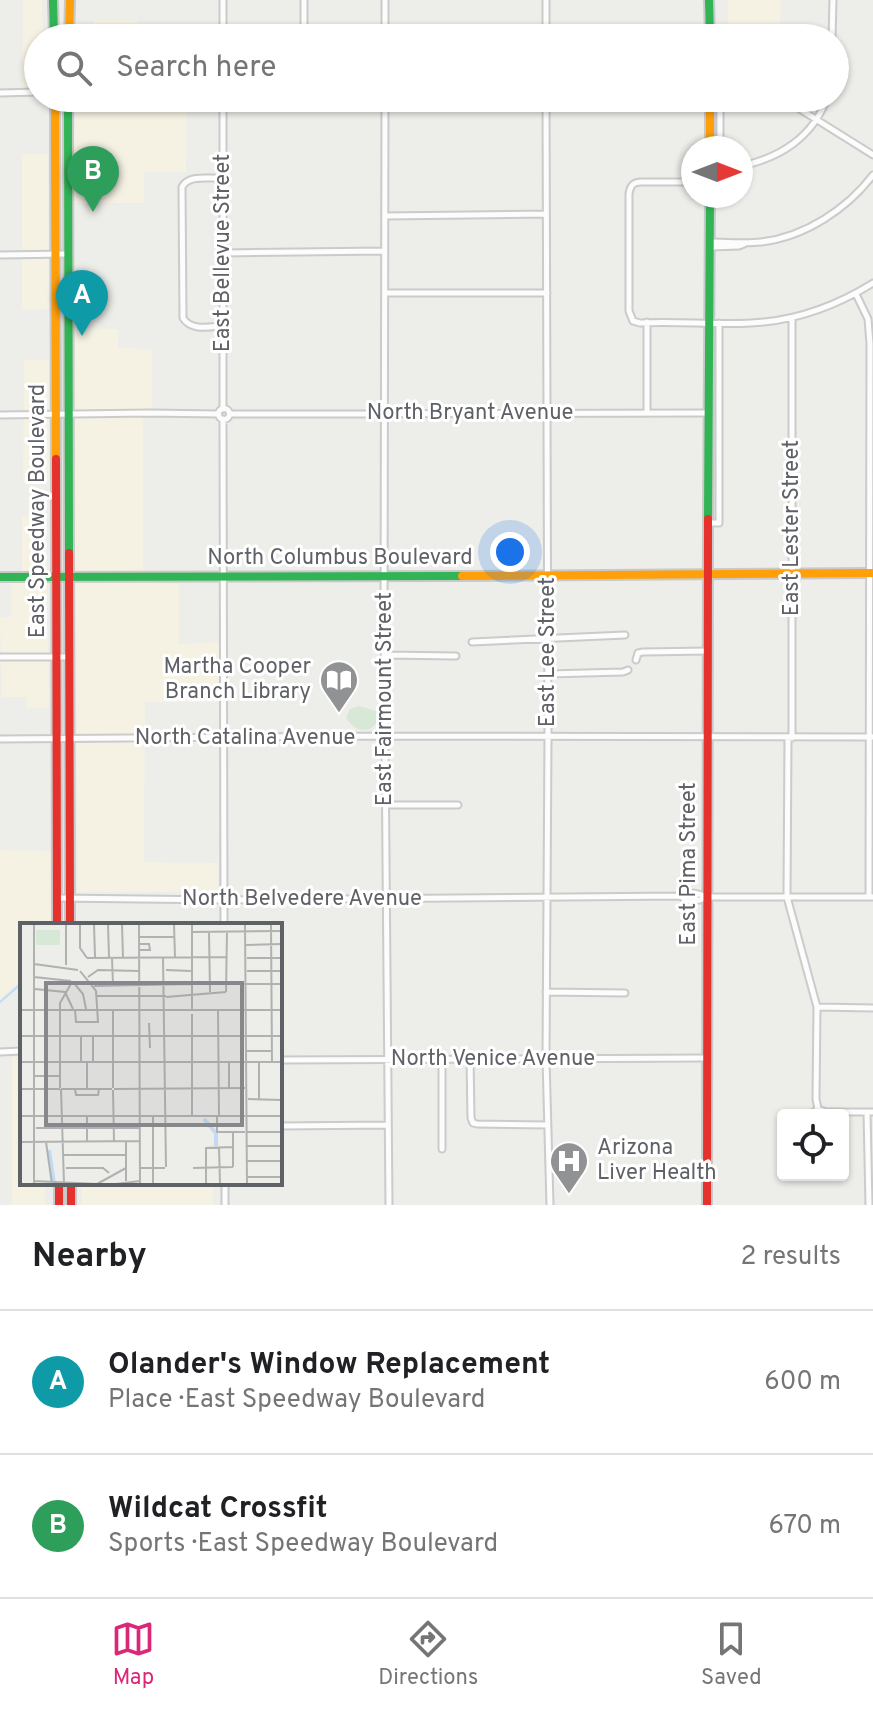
<!DOCTYPE html>
<meta charset="utf-8">
<style>
body{margin:0;font-family:Overpass,sans-serif;background:#f6f6f6;color:#202124}
.controls{position:absolute;right:24px;bottom:24px;display:grid;overflow:hidden;border-radius:8px;box-shadow:0 2px 6px #0004}
.controls button{width:72px;height:72px;display:grid;place-items:center;padding:0;border:0;border-bottom:2px solid #e0e0e0;background:#fff;color:#202124;font:40px sans-serif}
.compass{position:absolute;left:681px;top:136px;width:72px;height:72px;border-radius:50%;background:#fff;box-shadow:0 2px 6px #0004;rotate:90deg}
.you{position:absolute;left:510px;top:552px;width:28px;height:28px;margin:-20px;border:6px solid #fff;border-radius:50%;background:#1a73e8;box-shadow:0 0 0 12px #1a73e833}
.badge{display:grid;place-items:center;width:52px;height:52px;border-radius:50%;background:#db2777;color:#fff;font-size:26px;font-weight:700}
.pin{position:absolute;translate:-50% -66px;filter:drop-shadow(0 2px 4px #0008)}
.pin::after{content:'';position:absolute;top:42px;width:28px;height:24px;background:inherit;clip-path:polygon(0 0,100% 0,50% 100%)}
.list{margin:0;padding:0;list-style:none}
h2{display:flex;justify-content:space-between;align-items:center;height:104px;margin:0;padding:0 32px;font-size:34px}
h2 small{font-size:26px;font-weight:400;color:#757577}
.list li{display:grid;grid-template-columns:52px 1fr auto;gap:24px;align-items:center;box-sizing:border-box;height:144px;padding:0 32px;border-top:2px solid #e0e0e0}
.list b{display:block;font-size:30px;white-space:nowrap}
.list p{margin:0;font-size:26px;white-space:nowrap;color:#757577}
.list em{font-size:26px;font-style:normal;color:#757577}
.icon{flex:none;width:44px;height:44px;fill:none;stroke:currentColor;stroke-width:2;stroke-linecap:round;stroke-linejoin:round}
.map{position:relative;flex:none;width:873px;height:1205px;overflow:hidden}
.search{position:absolute;background:#fff;box-shadow:0 2px 6px #0004;left:24px;right:24px;top:24px;height:88px;display:flex;align-items:center;gap:20px;box-sizing:border-box;padding:0 28px;border-radius:44px;color:#757577;font-size:30px}
.sheet{height:392px;background:#fff}
nav{display:flex;justify-content:space-around;align-items:center;box-sizing:border-box;height:112px;border-top:2px solid #e0e0e0;background:#fff;font-size:22px;color:#757577}
nav a{display:grid;justify-items:center;gap:4px}
nav .on{color:#db2777}
.map>svg:first-child{display:block}
.commercial{fill:#f5f2e4}
.green{fill:#d8e8d7}
.lines{fill:none;stroke-linecap:round;stroke-linejoin:round}
.stream{stroke:#c1dbf4;stroke-width:2}
.street-casing{stroke:#cacbca;stroke-width:9}
.fast-casing{stroke:#c9c9c9;stroke-width:12}
.slow-casing{stroke:#c9c9c9;stroke-width:12}
.jam-casing{stroke:#c9c9c9;stroke-width:12}
.street{stroke:#fcfcfc;stroke-width:5}
.fast{stroke:#30b455;stroke-width:8}
.slow{stroke:#ff9f0a;stroke-width:8}
.jam{stroke:#e5322d;stroke-width:8}
.labels{text-anchor:middle;dominant-baseline:central;stroke-width:6;stroke-linejoin:round;paint-order:stroke}
.street-label{font-size:22px;fill:#5e6166;stroke:#fff}
.poi-label{font-size:22px;fill:#5e6166;stroke:#fff;text-anchor:end}
.inset-river{fill:none;stroke:#c1dbf4;stroke-width:4}
.inset-road{fill:none;stroke:#b0b1b1;stroke-width:2}
.view{fill:#86888b;fill-opacity:0.15;stroke:#86888b;stroke-width:4}
.inset-edge{fill:none;stroke:#5e6166;stroke-width:4}
</style>
<div class="map">
<svg width="873" height="1205" viewBox="0 0 873 1205">
<rect width="100%" height="100%" fill="#edede9"/>
<path class="commercial" d="M 23,0 L 42,0 L 43,38 L 38,38 L 38,87 L 22,87 Z
M 728,0 L 781,0 L 780,38 L 744,38 L 744,35 L 728,35 Z
M 94,20 L 137,20 L 138,38 L 94,38 Z
M 77,98 L 187,98 L 186,172 L 144,172 L 144,203 L 73,203 L 73,128 L 75,128 L 75,99 Z
M 22,154 L 48,154 L 49,309 L 22,310 Z
M 73,328 L 118,329 L 118,348 L 152,349 L 152,409 L 144,409 L 143,424 L 143,582 L 179,583 L 179,644 L 220,642 L 220,702 L 145,702 L 144,862 L 218,863 L 218,892 L 78,892 Z
M 24,360 L 49,360 L 49,481 L 23,483 Z
M 46,515 L 49,708 L 27,708 L 26,697 L 2,697 L 0,618 L 11,617 L 11,582 L 22,582 L 22,516 Z
M 0,850 L 51,851 L 51,925 L 22,925 L 22,980 L 0,998 Z
M 12,1057 L 22,1057 L 22,1183 L 45,1183 L 45,1205 L 12,1205 Z
M 82,1183 L 213,1183 L 213,1205 L 82,1205 Z"/>
<path class="green" d="M 359,706 L 380,712 C 377,733 358,736 346,718 L 350,709 Z"/>
<g class="lines">
<path class="stream" d="M 0,1002 L 22,983"/>
<g class="street-casing">
<path id="street" d="M 546,0 L 546,38
M 223,38 L 223,0
M 304,38 L 304,0
M 385,38 L 385,0
M 832,38 L 833,0
M 0,93 L 38,92
M 223,98 L 223,409
M 385,98 L 384,628 L 389,1205
M 546,98 L 548,737 L 546,1059 L 550,1205
M 720,98 L 720,148
M 782,98 L 873,155
M 741,166 C 780,158 813,137 827,98
M 222,178 C 209,179 189,174 182,187 L 183,318 C 191,331 209,327 222,326
M 693,182 L 641,182 C 633,182 630,186 629,194 L 629,311 L 633,321 L 640,323 C 677,321 714,325 751,323 C 795,321 836,306 873,283
M 385,216 L 546,214
M 710,242 C 727,242 744,244 761,242 C 805,237 847,209 873,175
M 710,247 L 739,246 L 744,244
M 223,253 L 385,251
M 0,255 L 68,254
M 386,293 L 547,293
M 856,294 L 868,319 L 870,344 L 869,897
M 647,322 L 647,413
M218.5 414a5.5 5.5 0 1 1 11 0a5.5 5.5 0 1 1-11 0Z
M 230,414 L 709,413
M 0,415 L 149,413 L 219,414
M 223,419 L 224,925
M 709,523 L 719,523 L 719,323
M 472,642 L 625,635
M 385,655 L 456,656
M 0,657 L 68,657
M 636,660 L 638,653 L 643,652 L 708,651
M 548,674 L 623,672 L 628,670
M 788,738 L 787,897 L 817,1007 L 816,1099 L 818,1109
M 792,738 L 792,318
M 0,739 L 385,736 L 873,737
M 385,805 L 458,805
M 706,897 L 873,897
M 57,898 L 224,900 L 681,896 C 689,891 699,893 706,897 L 700,900 L 686,901 L 681,896
M 546,992 L 625,993
M 817,1007 L 873,1008
M 0,1052 L 22,1051
M 442,1058 L 442,1149
M 470,1058 L 471,1118 L 473,1123 L 477,1124 L 548,1125
M 280,1060 L 706,1058
M 818,1109 L 826,1112 L 873,1112
M 867,1112 L 869,1205
M 811,1114 L 818,1109
M 280,1126 L 388,1125
M 225,1183 L 225,1205"/>
</g>
<g class="fast-casing">
<path id="fast" d="M 53,0 L 54,38
M 709,0 L 710,38
M 68,98 L 69,553
M 708,519 L 710,196
M 0,577 L 462,576"/>
</g>
<g class="slow-casing">
<path id="slow" d="M 69,38 L 70,0
M 55,98 L 56,459
M 710,98 L 710,148
M 462,576 L 873,573"/>
</g>
<g class="jam-casing">
<path id="jam" d="M 56,459 L 57,925
M 69,553 L 70,925
M 59,1183 L 59,1205
M 71,1183 L 71,1205
M 707,1205 L 708,519"/>
</g>
<use href="#street" class="street"/>
<use href="#fast" class="fast"/>
<use href="#slow" class="slow"/>
<use href="#jam" class="jam"/>
</g>
<defs>
<g id="library-pin" transform="scale(2)"><path d="M0 17L-7.5 6A9.5 9.5 0 1 1 7.5 6Z" fill="#909294" stroke="#fff"/><path d="M-6-4Q-3-5.5-.7-3.5V5Q-3 3-6 4ZM6-4Q3-5.5 .7-3.5V5Q3 3 6 4Z" fill="#fff"/></g>
<g id="hospital-pin" transform="scale(2)"><path d="M0 17L-7.5 6A9.5 9.5 0 1 1 7.5 6Z" fill="#909294" stroke="#fff"/><path d="M-5-5h3v3.5h4V-5h3V5h-3V1.5h-4V5h-3Z" fill="#fff"/></g>
</defs>
<g fill-rule="evenodd">
<use href="#library-pin" x="339" y="680"/>
<use href="#hospital-pin" x="569" y="1161"/>
</g>
<g class="labels">
<g class="street-label">
<text transform="translate(223 253) rotate(-90)">East Bellevue Street</text>
<text x="470" y="413">North Bryant Avenue</text>
<text transform="translate(38 511) rotate(-90)">East Speedway Boulevard</text>
<text transform="translate(792 528) rotate(-90)">East Lester Street</text>
<text x="340" y="558">North Columbus Boulevard</text>
<text transform="translate(548 652) rotate(-90)">East Lee Street</text>
<text transform="translate(385 699) rotate(-90)">East Fairmount Street</text>
<text x="245" y="738">North Catalina Avenue</text>
<text transform="translate(689 864) rotate(-90)">East Pima Street</text>
<text x="302" y="899">North Belvedere Avenue</text>
<text x="493" y="1059">North Venice Avenue</text>
</g>
<g class="poi-label">
<text x="311" y="667">Martha Cooper<tspan x="311" dy="25">Branch Library</tspan></text>
<text x="597" y="1148" text-anchor="start">Arizona<tspan x="597" dy="25">Liver Health</tspan></text>
</g>
</g>
<g transform="translate(20 923)">
<rect width="262" height="262" fill="#edede9"/>
<path d="M 16,7 L 40,7 L 40,22 L 16,22 Z" fill="#d8e8d7"/>
<path class="inset-river" d="M 184,196 L 196,210 L 196,223M 29,227 L 34,261"/>
<path class="inset-road" d="M 14,1 L 14,261M 46,1 L 46,42M 60,1 L 60,25 L 67,35M 74,1 L 75,34M 88,1 L 89,34M 102,1 L 103,34M 119,1 L 120,261M 154,1 L 155,34M 172,1 L 172,86M 225,1 L 227,261M 251,1 L 252,139M 172,9 L 262,8M 189,9 L 190,69M 119,14 L 154,14M 225,22 L 262,21M 119,27 L 130,27 L 129,21 L 119,21M 143,34 L 146,244M 67,35 L 207,34M 92,35 L 93,61M 227,35 L 262,35M 14,41 L 58,47M 146,47 L 171,48M 227,48 L 262,48M 0,53 L 0,87M 14,54 L 51,58M 68,54 L 78,47 L 119,48M 53,59 L 63,71 L 66,86M 172,60 L 200,60M 207,61 L 262,61M 74,63 L 172,61M 15,66 L 45,69 L 53,86M 206,69 L 207,9M 77,73 L 146,73M 146,74 L 206,69M 55,86 L 56,99 L 78,99 L 76,68 L 60,48M 0,87 L 262,87M 93,87 L 93,165M 198,87 L 199,193M 172,91 L 172,193M 129,100 L 130,125M 0,113 L 262,113M 61,114 L 61,139M 73,114 L 73,139M 226,128 L 252,128M 0,139 L 262,139M 67,140 L 67,166M 209,140 L 209,166M 14,153 L 40,153M 40,165 L 40,80 L 52,59M 0,166 L 40,166M 41,166 L 44,261M 41,166 L 92,166M 55,166 L 56,172 L 78,172 L 79,166M 94,166 L 225,165M 93,167 L 94,218M 228,176 L 262,177M 239,176 L 239,139M 133,192 L 133,261M 0,193 L 262,193M 67,193 L 67,218M 197,193 L 197,209 L 225,209M 16,205 L 120,205M 227,209 L 262,209M 213,210 L 213,244M 106,218 L 106,258M 0,219 L 120,218M 26,219 L 32,261M 227,223 L 262,223M 199,224 L 200,261M 44,232 L 106,232M 227,238 L 262,238M 46,245 L 83,245 L 89,250M 120,245 L 145,245M 173,245 L 213,244M 228,254 L 262,254M 14,258 L 77,261M 77,261 L 106,245M 96,261 L 120,258M 186,261 L 186,225 L 213,224"/>
<path class="view" d="M 26,60 L 222,60 L 222,202 L 26,202 Z"/>
<rect width="262" height="262" class="inset-edge"/>
</g>
</svg>
<div class="controls">
<button><svg class="icon" aria-label="locate" viewBox="0 0 24 24"><circle cx="12" cy="12" r="6"/><path d="M12 2v4M12 18v4M2 12h4M18 12h4"/></svg></button>
</div>
<svg class="compass" viewBox="-18 -18 36 36"><path d="M0-13l5 13h-10z" fill="#e53935"/><path d="M0 13l5-13h-10z" fill="#757577"/></svg>
<div class="you"></div>
<div class="pin badge" style="left:82px;top:336px;background:#0f9aa8">A</div>
<div class="pin badge" style="left:93px;top:212px;background:#2e9e5b">B</div>
<div class="search"><svg class="icon" aria-label="search" viewBox="0 0 24 24"><circle cx="10" cy="10" r="6"/><path d="M15 15l6 6"/></svg>Search here</div>
</div>
<section class="sheet">
<h2>Nearby<small>2 results</small></h2>
<ul class="list">
<li><span class="badge" style="background:#0f9aa8">A</span><div><b>Olander's Window Replacement</b><p>Place · East Speedway Boulevard</p></div><em>600 m</em></li>
<li><span class="badge" style="background:#2e9e5b">B</span><div><b>Wildcat Crossfit</b><p>Sports · East Speedway Boulevard</p></div><em>670 m</em></li>
</ul>
</section>
<nav>
<a class="on"><svg class="icon" aria-label="map" viewBox="0 0 24 24"><path d="M3 6l6-2 6 2 6-2v14l-6 2-6-2-6 2zM9 4v14M15 6v14"/></svg>Map</a>
<a><svg class="icon" aria-label="directions" viewBox="0 0 24 24"><path d="M12 3l9 9-9 9-9-9zM9 14v-3h6M13 9l2 2-2 2"/></svg>Directions</a>
<a><svg class="icon" aria-label="saved" viewBox="0 0 24 24"><path d="M7 4h10v16l-5-4-5 4z"/></svg>Saved</a>
</nav>
